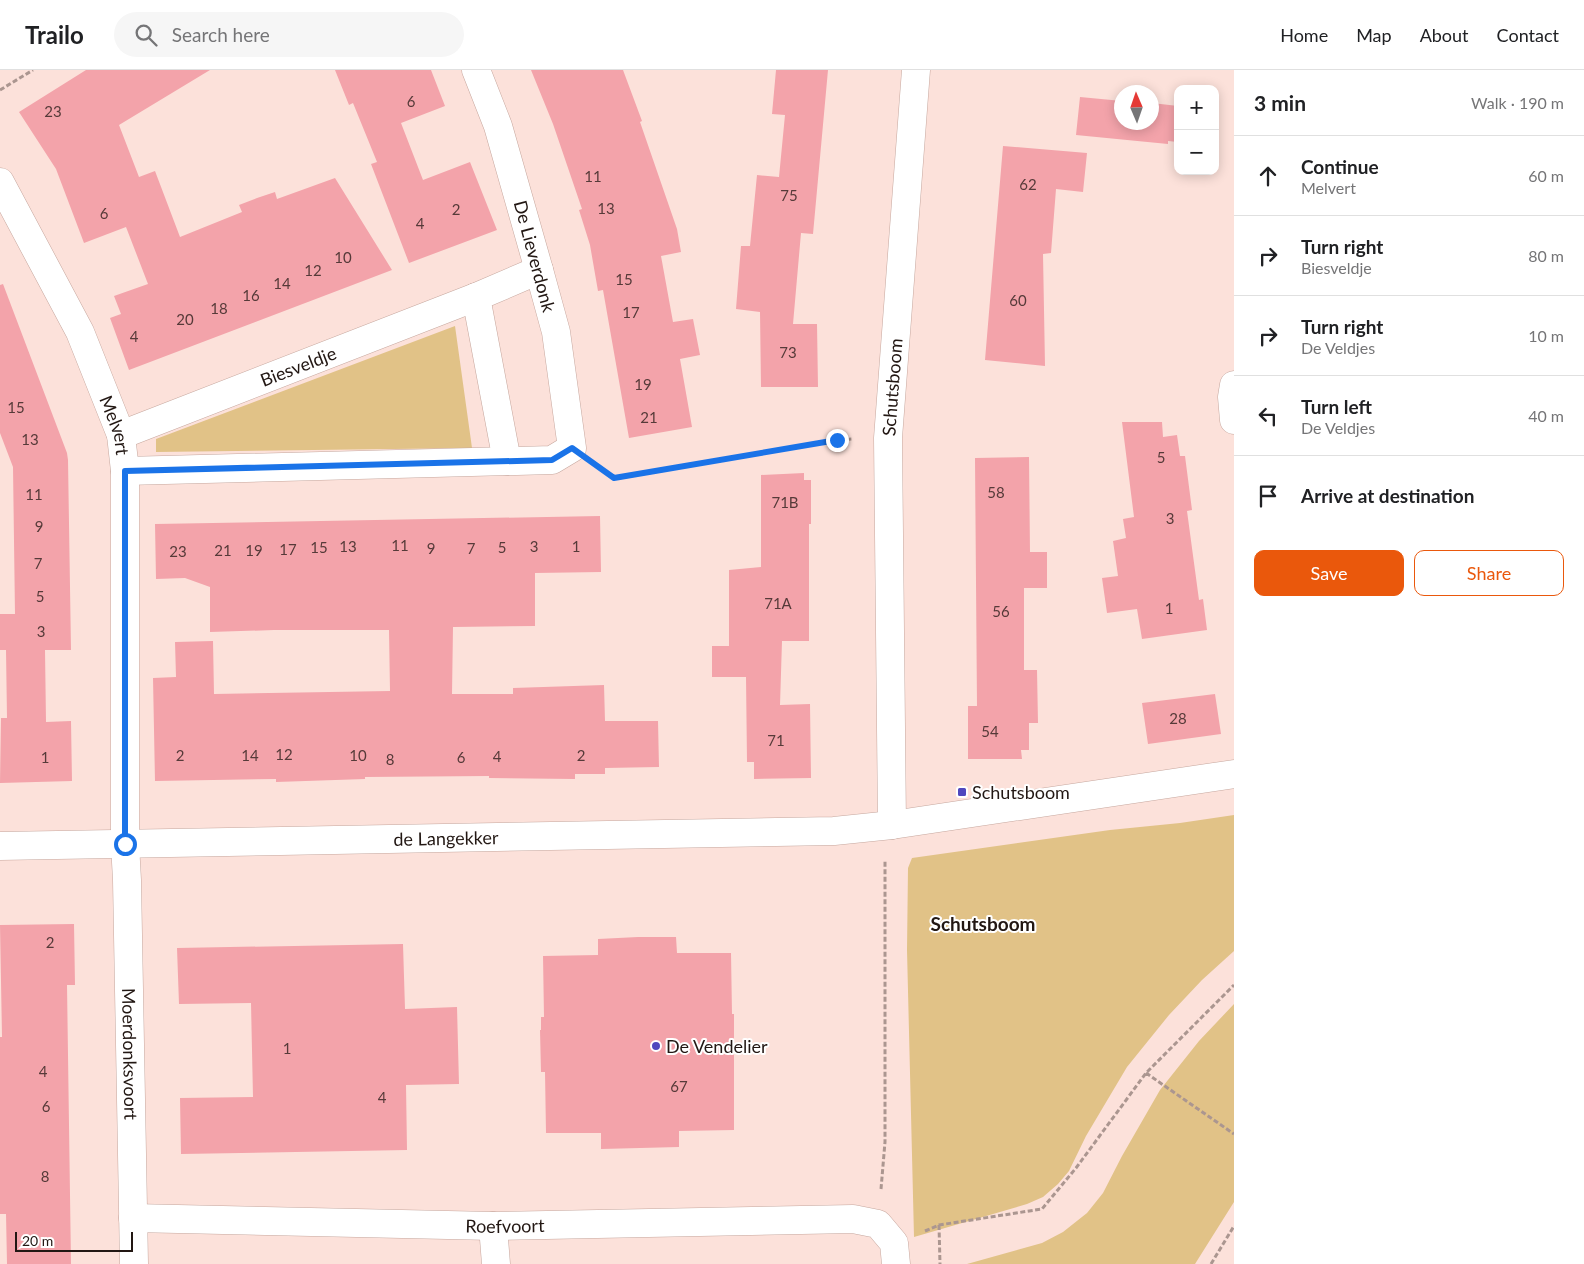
<!DOCTYPE html>
<meta charset="utf-8">
<style>
body{margin:0;font-family:Lato,sans-serif;background:#f6f6f6;color:#202124}
.controls{position:absolute;right:15px;top:15px;display:grid;overflow:hidden;border-radius:10px;box-shadow:0 2px 12px #0003}
.controls button{width:45px;height:45px;display:grid;place-items:center;padding:0;border:0;border-bottom:1px solid #e0e0e0;background:#fff;color:#202124;font:25px sans-serif}
.compass{position:absolute;left:1114px;top:15px;width:45px;height:45px;border-radius:50%;background:#fff;box-shadow:0 2px 12px #0003;rotate:358deg}
.scale{position:absolute;left:15px;bottom:12px;width:118px;box-sizing:border-box;padding-left:5px;border:2px solid #221713;border-top:0;font-size:14px;line-height:18px;white-space:nowrap;color:#221713;-webkit-text-stroke:4px #fff;paint-order:stroke}
.stop{position:absolute;width:15px;height:15px;margin:-11px;border:4px solid #1a73e8;border-radius:50%;background:#fff}
.stop.end{background:#1a73e8;border-color:#fff;box-shadow:0 1px 5px #0008}
.list{margin:0;padding:0;list-style:none}
h2{display:flex;justify-content:space-between;align-items:center;height:65px;margin:0;padding:0 20px;font-size:21px}
h2 small{font-size:16px;font-weight:400;color:#757577}
.list li{display:grid;grid-template-columns:32px 1fr auto;gap:15px;align-items:center;box-sizing:border-box;height:80px;padding:0 20px;border-top:1px solid #e0e0e0}
.list b{display:block;font-size:19px;white-space:nowrap}
.list p{margin:0;font-size:16px;white-space:nowrap;color:#757577}
.list em{font-size:16px;font-style:normal;color:#757577}
.actions{display:flex;gap:10px;padding:15px 20px}
.actions a{flex:1;padding:11px 0;border:1px solid #ea580c;border-radius:10px;text-align:center;font-size:18px;color:#ea580c}
.actions .main{background:#ea580c;color:#fff}
.icon{flex:none;width:28px;height:28px;fill:none;stroke:currentColor;stroke-width:2;stroke-linecap:round;stroke-linejoin:round}
.map{position:relative;flex:none;width:1234px;height:1194px;overflow:hidden}
header{display:flex;align-items:center;gap:30px;box-sizing:border-box;height:70px;padding:0 25px;background:#fff;border-bottom:1px solid #e0e0e0}
header strong{font-size:24px}
nav{display:flex;gap:28px;margin-inline-start:auto;font-size:18px}
.search{width:350px;height:45px;background:#f6f6f6;display:flex;align-items:center;gap:12px;box-sizing:border-box;padding:0 18px;border-radius:28px;color:#757577;font-size:19px}
main{display:flex}
aside{flex:1;background:#fff}
.map>svg:first-child{display:block}
.green{fill:#e1c287}
.building{fill:#f3a3aa}
.lines{fill:none;stroke-linecap:round;stroke-linejoin:round}
.minor-casing{stroke:#c6a79e;stroke-width:29}
.path{stroke:#ab9690;stroke-width:3;stroke-dasharray:5 2.5;stroke-linecap:butt}
.minor{stroke:#fff;stroke-width:28}
.route{stroke:#1a73e8;stroke-width:6}
.poi-dot{fill:#4f47be;stroke:#fff;stroke-width:2}
.labels{text-anchor:middle;dominant-baseline:central;stroke-width:4;stroke-linejoin:round;paint-order:stroke}
.number-label{font-size:15px;fill:#563a39}
.street-label{font-size:18px;fill:#221713;stroke:#fff}
.poi-label{font-size:18px;fill:#221713;stroke:#fff;text-anchor:start}
.neighbourhood-label{font-size:19px;font-weight:bold;fill:#221713;stroke:#fff}
</style>
<header>
<strong>Trailo</strong>
<div class="search"><svg class="icon" aria-label="search" viewBox="0 0 24 24"><circle cx="10" cy="10" r="6"/><path d="M15 15l6 6"/></svg>Search here</div>
<nav><a>Home</a><a>Map</a><a>About</a><a>Contact</a></nav>
</header>
<main>
<div class="map">
<svg width="1234" height="1194" viewBox="0 0 1234 1194">
<rect width="100%" height="100%" fill="#fce1da"/>
<path class="green" d="M 455,256 L 472,378 L 156,382 L 156,369 Z
M 1234,745 L 1234,881 L 1202,910 L 1169,945 L 1127,997 L 1086,1066 L 1069,1101 L 1058,1114 L 1043,1127 L 1027,1134 L 914,1167 L 907,880 L 908,798 L 912,788 L 1110,760 L 1180,753 Z
M 1234,934 L 1234,1132 L 1195,1194 L 967,1194 L 1042,1173 L 1063,1162 L 1087,1143 L 1103,1123 L 1122,1086 L 1160,1020 L 1199,971 Z"/>
<path class="building" d="M 86,0 L 210,0 L 119,55 L 139,107 L 155,101 L 180,167 L 242,142 L 239,135 L 257,128 L 275,122 L 277,129 L 335,108 L 392,200 L 129,300 L 110,248 L 121,244 L 114,226 L 148,214 L 126,157 L 84,173 L 56,99 L 19,42 Z
M 335,0 L 431,0 L 445,36 L 401,53 L 423,110 L 470,92 L 497,160 L 409,193 L 371,94 L 377,92 L 353,33 L 349,35 Z
M 531,0 L 623,0 L 642,51 L 640,52 L 677,159 L 681,182 L 661,186 L 673,252 L 693,249 L 700,285 L 680,289 L 692,357 L 629,368 L 603,220 L 598,221 L 590,175 L 579,140 L 582,139 L 553,54 Z
M 776,0 L 828,0 L 813,164 L 801,163 L 793,254 L 817,254 L 818,317 L 761,317 L 760,242 L 736,239 L 741,176 L 750,176 L 757,105 L 779,107 L 785,45 L 772,44 Z
M 1080,27 L 1122,31 L 1122,52 L 1152,52 L 1152,33 L 1178,36 L 1178,72 L 1168,71 L 1168,74 L 1076,65 Z
M 1003,76 L 1087,83 L 1083,122 L 1056,119 L 1051,183 L 1043,184 L 1045,296 L 985,290 Z
M 3,214 L 67,383 L 68,390 L 71,580 L 45,580 L 46,652 L 71,651 L 72,711 L 0,713 L 1,648 L 7,648 L 6,580 L 0,580 L 0,544 L 15,544 L 13,397 L 0,363 L 0,215 Z
M 1122,352 L 1162,352 L 1163,367 L 1177,365 L 1180,386 L 1185,386 L 1192,440 L 1187,441 L 1199,530 L 1203,529 L 1207,560 L 1142,569 L 1137,539 L 1107,543 L 1102,508 L 1118,506 L 1113,471 L 1126,468 L 1123,449 L 1134,447 Z
M 1029,387 L 1030,482 L 1047,482 L 1047,518 L 1024,518 L 1024,600 L 1037,600 L 1038,653 L 1029,653 L 1029,680 L 1021,680 L 1022,689 L 968,689 L 968,636 L 977,636 L 975,388 Z
M 804,403 L 804,410 L 811,410 L 811,454 L 809,454 L 809,571 L 782,571 L 780,635 L 810,634 L 811,708 L 754,709 L 754,692 L 747,692 L 746,607 L 712,607 L 712,576 L 729,576 L 729,500 L 761,497 L 761,405 Z
M 600,446 L 601,502 L 535,503 L 535,556 L 453,557 L 452,624 L 513,624 L 513,618 L 604,615 L 605,651 L 658,651 L 659,697 L 605,698 L 605,704 L 575,704 L 575,709 L 489,708 L 489,706 L 365,707 L 365,709 L 276,712 L 276,709 L 155,711 L 153,608 L 176,607 L 175,572 L 213,571 L 214,624 L 390,621 L 389,560 L 274,560 L 210,562 L 210,517 L 185,508 L 156,509 L 155,454 Z
M 1215,624 L 1221,664 L 1148,674 L 1142,633 Z
M 74,854 L 75,915 L 67,915 L 71,1194 L 7,1194 L 6,1144 L 0,1144 L 0,967 L 2,967 L 0,855 Z
M 638,867 L 676,867 L 677,883 L 731,883 L 732,944 L 734,944 L 734,1060 L 679,1061 L 679,1077 L 601,1079 L 601,1063 L 546,1063 L 545,1002 L 541,1002 L 540,960 L 541,960 L 541,947 L 544,947 L 543,886 L 598,885 L 598,869 Z
M 403,874 L 405,939 L 457,937 L 459,1014 L 406,1015 L 407,1080 L 181,1084 L 180,1028 L 253,1027 L 251,933 L 179,934 L 177,878 Z"/>
<g class="lines">
<g class="minor-casing">
<g id="minor">
<path id="s1" d="M 0,112 L 80,262 L 121,365 L 125,401 L 125,774 L 127,810 L 134,1194"/>
<path d="M 476,227 L 507,391"/>
<path d="M 1234,315 L 1232,327 L 1234,350"/>
<path id="s2" d="M 121,365 L 476,227 L 539,200"/>
<path d="M 125,401 L 552,390 L 572,378 L 556,262 L 539,200 L 498,56 L 476,0"/>
<path id="s3" d="M 892,755 L 888,368 L 916,0"/>
<path id="s4" d="M 0,776 L 834,761 L 892,755 L 1234,704"/>
<path id="s5" d="M 133,1148 L 493,1156 L 853,1149 L 878,1154 L 894,1173 L 896,1194"/>
<path d="M 493,1156 L 496,1194"/>
</g>
</g>
<path class="path" d="M 0,20 L 33,0
M 599,397 L 614,409 L 837,370 L 853,369
M 1146,1003 L 1234,1064
M 881,1119 L 885,1072 L 885,790
M 939,1155 L 940,1194
M 925,1161 L 939,1155 L 1042,1139 L 1076,1098 L 1146,1003 L 1234,915
M 1211,1194 L 1234,1156"/>
<use href="#minor" class="minor"/>
</g>
<g class="lines">
<path class="route" d="M 125,774 L 125,401 L 552,390 L 572,378 L 614,408 L 837,370"/>
</g>
<g class="poi-dot">
<rect x="957" y="717" width="10" height="10" rx="2.5"/>
<circle cx="656" cy="976" r="5"/>
</g>
<g class="labels">
<g class="number-label">
<text x="411" y="31">6</text>
<text x="53" y="41">23</text>
<text x="593" y="106">11</text>
<text x="1028" y="114">62</text>
<text x="789" y="125">75</text>
<text x="606" y="138">13</text>
<text x="456" y="139">2</text>
<text x="104" y="143">6</text>
<text x="420" y="153">4</text>
<text x="343" y="187">10</text>
<text x="313" y="200">12</text>
<text x="624" y="209">15</text>
<text x="282" y="213">14</text>
<text x="251" y="225">16</text>
<text x="1018" y="230">60</text>
<text x="219" y="238">18</text>
<text x="631" y="242">17</text>
<text x="185" y="249">20</text>
<text x="134" y="266">4</text>
<text x="788" y="282">73</text>
<text x="643" y="314">19</text>
<text x="16" y="337">15</text>
<text x="649" y="347">21</text>
<text x="30" y="369">13</text>
<text x="1161" y="387">5</text>
<text x="996" y="422">58</text>
<text x="34" y="424">11</text>
<text x="785" y="432">71B</text>
<text x="1170" y="448">3</text>
<text x="39" y="456">9</text>
<text x="400" y="475">11</text>
<text x="348" y="476">13</text>
<text x="534" y="476">3</text>
<text x="576" y="476">1</text>
<text x="319" y="477">15</text>
<text x="502" y="477">5</text>
<text x="431" y="478">9</text>
<text x="471" y="478">7</text>
<text x="288" y="479">17</text>
<text x="223" y="480">21</text>
<text x="254" y="480">19</text>
<text x="178" y="481">23</text>
<text x="38" y="493">7</text>
<text x="40" y="526">5</text>
<text x="778" y="533">71A</text>
<text x="1169" y="538">1</text>
<text x="1001" y="541">56</text>
<text x="41" y="561">3</text>
<text x="1178" y="648">28</text>
<text x="990" y="661">54</text>
<text x="776" y="670">71</text>
<text x="284" y="684">12</text>
<text x="180" y="685">2</text>
<text x="250" y="685">14</text>
<text x="358" y="685">10</text>
<text x="581" y="685">2</text>
<text x="497" y="686">4</text>
<text x="45" y="687">1</text>
<text x="461" y="687">6</text>
<text x="390" y="689">8</text>
<text x="50" y="872">2</text>
<text x="287" y="978">1</text>
<text x="43" y="1001">4</text>
<text x="679" y="1016">67</text>
<text x="382" y="1027">4</text>
<text x="46" y="1036">6</text>
<text x="45" y="1106">8</text>
</g>
<g class="street-label">
<text transform="translate(535 186) rotate(75)">De Lieverdonk</text>
<text stroke="none"><textPath href="#s2" startOffset="190">Biesveldje</textPath></text>
<text stroke="none"><textPath href="#s3" startOffset="438">Schutsboom</textPath></text>
<text stroke="none"><textPath href="#s1" startOffset="270">Melvert</textPath></text>
<text stroke="none"><textPath href="#s4" startOffset="446">de Langekker</textPath></text>
<text stroke="none"><textPath href="#s1" startOffset="900">Moerdonksvoort</textPath></text>
<text stroke="none"><textPath href="#s5" startOffset="372">Roefvoort</textPath></text>
</g>
<g class="poi-label">
<text x="972" y="722">Schutsboom</text>
<text x="666" y="976">De Vendelier</text>
</g>
<g class="neighbourhood-label">
<text x="983" y="853">Schutsboom</text>
</g>
</g>
</svg>
<div class="controls">
<button>+</button>
<button>−</button>
</div>
<svg class="compass" viewBox="-18 -18 36 36"><path d="M0-13l5 13h-10z" fill="#e53935"/><path d="M0 13l5-13h-10z" fill="#757577"/></svg>
<div class="scale">20 m</div>
<div class="stop" style="left:125px;top:774px"></div>
<div class="stop end" style="left:837px;top:370px"></div>
</div>
<aside>
<h2>3 min<small>Walk · 190 m</small></h2>
<ul class="list">
<li><svg class="icon" aria-label="ahead" viewBox="0 0 24 24"><path d="M12 20V5M6 11l6-6 6 6"/></svg><div><b>Continue</b><p>Melvert</p></div><em>60 m</em></li>
<li><svg class="icon" aria-label="right" viewBox="0 0 24 24"><path d="M7 20v-9h11M14 6l5 5-5 5"/></svg><div><b>Turn right</b><p>Biesveldje</p></div><em>80 m</em></li>
<li><svg class="icon" aria-label="right" viewBox="0 0 24 24"><path d="M7 20v-9h11M14 6l5 5-5 5"/></svg><div><b>Turn right</b><p>De Veldjes</p></div><em>10 m</em></li>
<li><svg class="icon" aria-label="left" viewBox="0 0 24 24"><path d="M17 20v-9H6M10 6l-5 5 5 5"/></svg><div><b>Turn left</b><p>De Veldjes</p></div><em>40 m</em></li>
<li><svg class="icon" aria-label="arrive" viewBox="0 0 24 24"><path d="M6 21V4h12l-3 4 3 4H6"/></svg><div><b>Arrive at destination</b></div></li>
</ul>
<div class="actions"><a class="main">Save</a><a>Share</a></div>
</aside>
</main>
